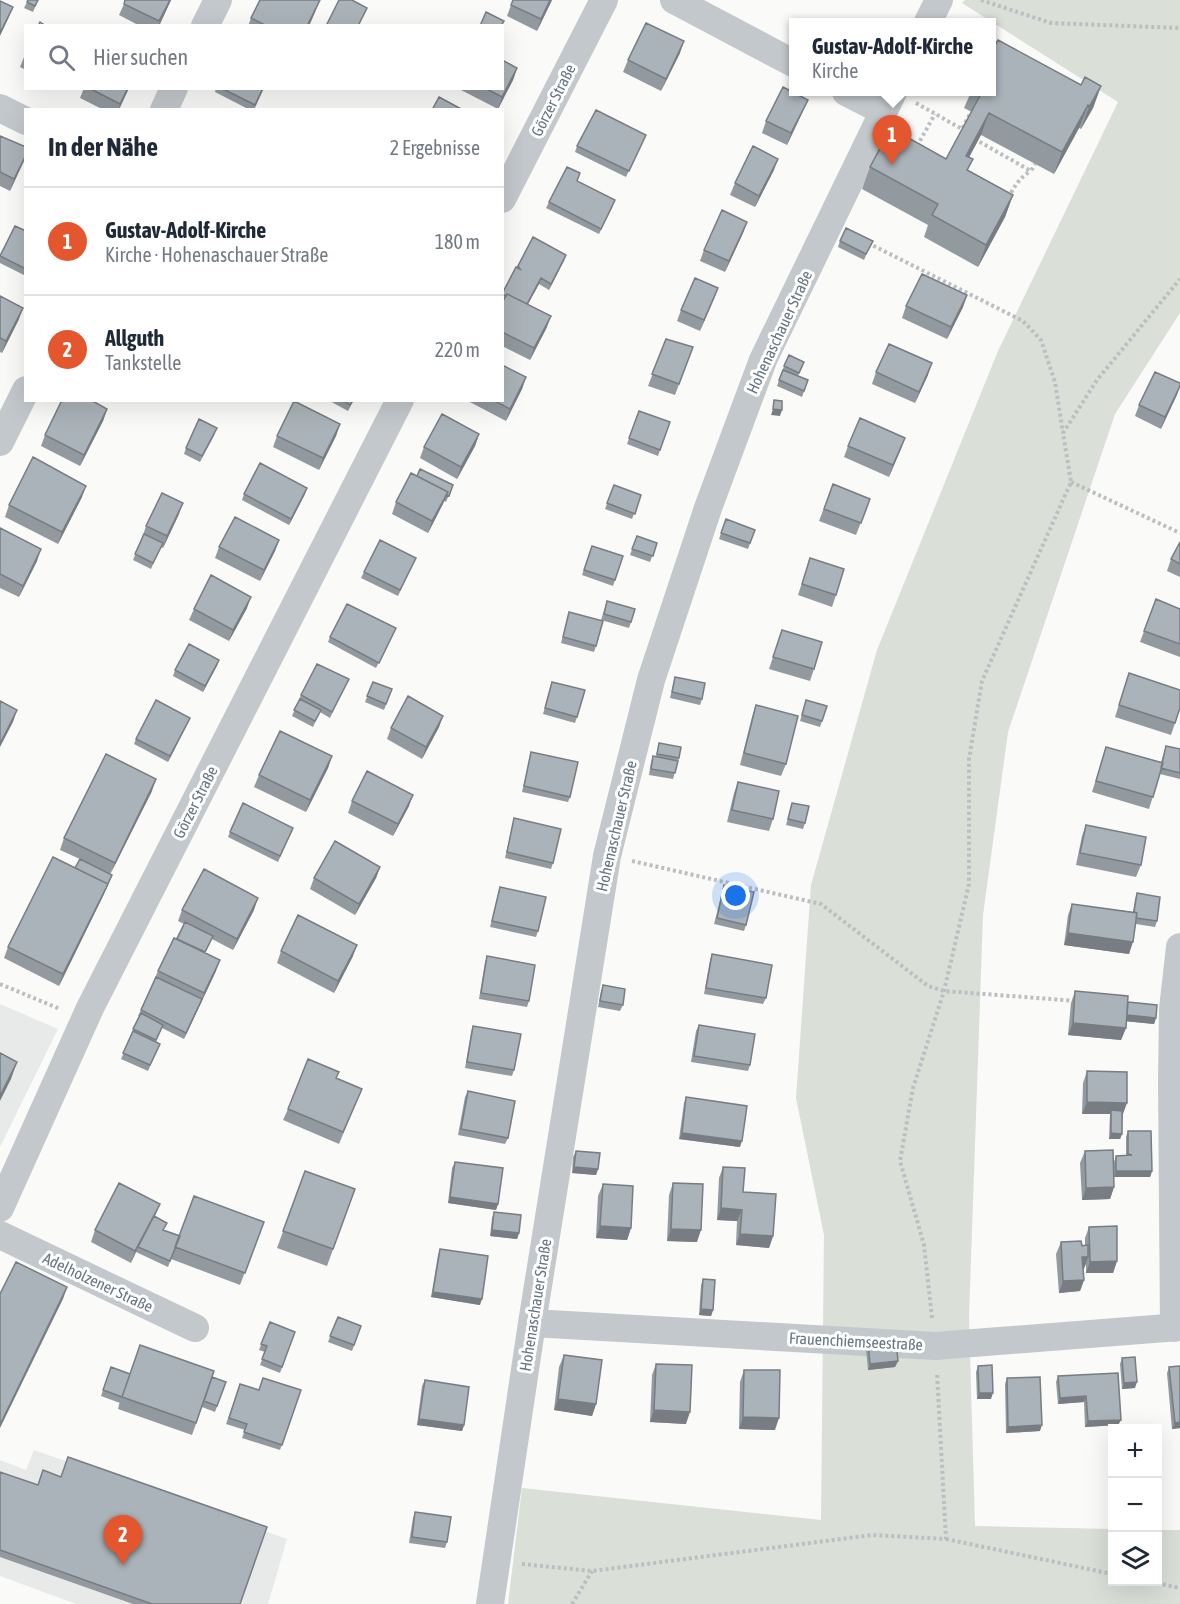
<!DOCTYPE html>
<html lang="de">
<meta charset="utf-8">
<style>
body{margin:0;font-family:"Asap Condensed",sans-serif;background:#f6f6f7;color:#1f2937}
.controls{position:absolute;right:18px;bottom:18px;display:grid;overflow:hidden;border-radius:0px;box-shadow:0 6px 24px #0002}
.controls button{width:54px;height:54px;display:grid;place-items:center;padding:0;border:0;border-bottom:2px solid #e0e1e3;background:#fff;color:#1f2937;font:30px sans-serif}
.you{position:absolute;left:736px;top:896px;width:21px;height:21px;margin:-15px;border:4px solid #fff;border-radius:50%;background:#1a73e8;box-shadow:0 0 0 9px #1a73e833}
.badge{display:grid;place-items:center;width:39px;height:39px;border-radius:50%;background:#e4572e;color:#fff;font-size:20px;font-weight:700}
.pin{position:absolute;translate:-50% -50px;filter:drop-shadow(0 2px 3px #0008)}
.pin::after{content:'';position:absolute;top:32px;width:21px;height:18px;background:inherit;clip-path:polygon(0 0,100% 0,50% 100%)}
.popup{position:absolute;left:789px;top:18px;width:207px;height:78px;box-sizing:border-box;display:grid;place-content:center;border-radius:0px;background:#fff;filter:drop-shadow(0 2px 4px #0005);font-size:20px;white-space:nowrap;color:#747a83}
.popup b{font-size:22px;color:#1f2937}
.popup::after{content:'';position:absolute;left:50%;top:100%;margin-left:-12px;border:12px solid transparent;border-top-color:#fff}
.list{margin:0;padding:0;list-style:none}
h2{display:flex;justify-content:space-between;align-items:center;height:78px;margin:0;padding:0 24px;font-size:26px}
h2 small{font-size:20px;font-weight:400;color:#747a83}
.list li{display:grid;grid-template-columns:39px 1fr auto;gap:18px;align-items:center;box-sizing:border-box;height:108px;padding:0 24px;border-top:2px solid #e0e1e3}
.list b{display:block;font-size:22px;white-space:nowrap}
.list p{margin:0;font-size:20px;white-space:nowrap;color:#747a83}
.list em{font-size:20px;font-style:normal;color:#747a83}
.icon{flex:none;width:33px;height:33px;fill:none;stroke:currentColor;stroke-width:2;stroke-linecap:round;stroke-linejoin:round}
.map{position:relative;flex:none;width:1180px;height:1604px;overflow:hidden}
.search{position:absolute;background:#fff;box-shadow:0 6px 24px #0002;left:24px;top:24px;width:480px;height:66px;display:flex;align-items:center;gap:15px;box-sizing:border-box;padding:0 21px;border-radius:0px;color:#747a83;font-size:22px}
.panel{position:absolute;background:#fff;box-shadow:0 6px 24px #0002;left:24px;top:108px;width:480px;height:294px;border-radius:0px}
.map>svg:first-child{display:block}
.built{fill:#e8e9e9}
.green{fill:#dadfd7}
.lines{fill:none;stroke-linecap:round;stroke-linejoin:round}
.path{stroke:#bbbfc2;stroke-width:4;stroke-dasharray:3 3;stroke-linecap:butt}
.minor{stroke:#c3c8cc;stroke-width:28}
.wall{fill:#929a9f}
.shaded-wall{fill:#777d82}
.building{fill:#aab3b9;stroke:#777d82;stroke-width:1.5}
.labels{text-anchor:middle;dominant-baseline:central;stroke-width:6;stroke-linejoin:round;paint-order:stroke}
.street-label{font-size:16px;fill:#657683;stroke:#fff}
</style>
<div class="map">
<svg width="1180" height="1604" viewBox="0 0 1180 1604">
<rect width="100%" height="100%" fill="#fafaf8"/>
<path class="built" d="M 0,1004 L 58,1029 L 0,1147 Z
M 34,1450 L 287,1539 L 268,1604 L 76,1604 L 0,1576 L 0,1460 L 26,1470 Z"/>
<path class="green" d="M 965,0 L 1180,0 L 1180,313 L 1115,414 L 1008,732 L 983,915 L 969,1317 L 975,1526 L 1112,1529 L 1112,1582 L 1158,1582 L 1158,1530 L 1180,1530 L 1180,1604 L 508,1604 L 522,1488 L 821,1520 L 824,1235 L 796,1098 L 811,885 L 877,650 L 998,351 L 1118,102 L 962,3 Z"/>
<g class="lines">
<path class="path" d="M 981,0 L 1051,23 L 1180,28
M 916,103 L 962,129 L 971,112
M 975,138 L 978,141 L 1031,171 L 1035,164
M 917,146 L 935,114
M 1008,198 C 1014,187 1020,177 1031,171
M 868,243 L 1023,321 L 1041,340 L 1055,382 L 1063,433
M 1071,482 L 1180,533
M 632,861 L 821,904 L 928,986 L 944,991 L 1077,1001
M 0,984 L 60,1009
M 932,1318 L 924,1245 L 900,1161 L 913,1088 L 944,991 L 969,884 L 969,759 L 982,681 L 1071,482 L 1063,433 L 1097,380 L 1180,279
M 946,1539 L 1112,1574
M 522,1564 L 592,1571 L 872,1535 L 946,1539 L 937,1373
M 1151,1582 L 1180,1588
M 572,1604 L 592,1571"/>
<path class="minor" d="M 674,0 L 793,63
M 928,22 L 939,0
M 205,26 L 218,0
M 846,92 L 883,111
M 0,108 L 26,121
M 164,110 L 174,88
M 502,199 L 604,0
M 0,442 L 26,390
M 0,1208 L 90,1008 L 400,400
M 0,1235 L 195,1328
M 532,1323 L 935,1346 L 1180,1327
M 1174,1328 L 1172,1082 L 1173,1009 L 1180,947
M 490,1604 L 532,1323 L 607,856 L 651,680 L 708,508 L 763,360 L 893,92"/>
</g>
<path class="wall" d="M 28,0 L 38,0 L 33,12 L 24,8 Z
M 171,0 L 159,26 L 140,26 L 119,15 L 124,4 Z
M 552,0 L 537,31 L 507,16 L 511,5 Z
M 316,10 L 309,26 L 248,26 L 251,18 Z
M 26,52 L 26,70 L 20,67 Z
M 680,53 L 661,91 L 623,72 L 628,60 Z
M 517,68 L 513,80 L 498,109 L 461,90 L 461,88 L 502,88 Z
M 1081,85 L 1101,86 L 1093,108 L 1081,129 L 1079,128 L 1054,174 L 981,135 L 969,157 L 973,159 L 968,170 L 1013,195 L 1005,217 L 978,267 L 924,237 L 928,225 L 862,189 L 870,167 L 946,159 L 972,112 L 964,108 L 971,92 L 991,92 Z
M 84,88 L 129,88 L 119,110 L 104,110 L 80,98 Z
M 216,88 L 264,88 L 254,110 L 250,110 L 215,92 Z
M 803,111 L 787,145 L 762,133 L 766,121 Z
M 646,135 L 626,177 L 575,152 L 577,146 Z
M 0,136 L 26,147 L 26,157 L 10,191 L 0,186 Z
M 774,170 L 755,207 L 730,195 L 735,183 Z
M 549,202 L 613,206 L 599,234 L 546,208 Z
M 747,222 L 743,233 L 725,272 L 700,261 L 704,250 Z
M 26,231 L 26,276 L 0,263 L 0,256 Z
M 533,237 L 566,255 L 549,290 L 539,284 L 528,304 L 547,327 L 530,360 L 502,346 L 502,294 Z
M 840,241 L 870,246 L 864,260 L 838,247 Z
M 718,288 L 700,331 L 677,321 L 681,310 Z
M 967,295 L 963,307 L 947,339 L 902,318 L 906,306 Z
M 0,296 L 19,319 L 2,353 L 0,352 Z
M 666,339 L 693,347 L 675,395 L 648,386 Z
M 804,362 L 798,376 L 808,380 L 802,397 L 777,386 L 784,366 Z
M 876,372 L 928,375 L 915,403 L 872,384 Z
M 526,377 L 522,389 L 506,421 L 466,400 L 502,400 Z
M 1180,386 L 1161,429 L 1135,416 L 1139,405 Z
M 328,400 L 354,400 L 348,411 Z
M 107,409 L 103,421 L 80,466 L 41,446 L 45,435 Z
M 639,411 L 670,422 L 658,456 L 627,444 Z
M 340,424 L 336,436 L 319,470 L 273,447 L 277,436 Z
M 215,434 L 200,462 L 184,454 L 186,448 Z
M 479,434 L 475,446 L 457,479 L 420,458 L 424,447 Z
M 905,438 L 889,477 L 844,457 L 848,446 Z
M 417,476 L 453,485 L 446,502 L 444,501 L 428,533 L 392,514 L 396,502 Z
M 833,484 L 870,499 L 856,535 L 819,521 Z
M 614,485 L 641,495 L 632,519 L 605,509 Z
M 244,494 L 305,494 L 289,525 L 242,500 Z
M 82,497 L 58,544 L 5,517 L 9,505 Z
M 179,514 L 163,548 L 161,547 L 151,569 L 133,560 L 142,538 L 146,526 Z
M 726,519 L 755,530 L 748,549 L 719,539 Z
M 0,528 L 37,561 L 19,597 L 0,588 Z
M 637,536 L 657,543 L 650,562 L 630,555 Z
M 279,540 L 275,551 L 260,581 L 215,558 L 219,547 Z
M 1180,542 L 1180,577 L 1167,571 L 1171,559 Z
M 592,546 L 623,556 L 613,586 L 582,575 Z
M 416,558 L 398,596 L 361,578 L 364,572 Z
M 810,558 L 836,595 L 832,607 L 798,595 Z
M 1156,599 L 1180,609 L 1180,657 L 1140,642 Z
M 607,601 L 631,622 L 629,628 L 601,620 Z
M 247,608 L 229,641 L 189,620 L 194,609 Z
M 569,612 L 596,646 L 594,652 L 561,643 Z
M 396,628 L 376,668 L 328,642 L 330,637 Z
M 782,630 L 814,669 L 810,681 L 769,669 Z
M 219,660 L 203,692 L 173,676 L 175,670 Z
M 1129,673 L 1180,708 L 1171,735 L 1115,717 Z
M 675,677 L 702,699 L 700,705 L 670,698 Z
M 349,679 L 330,718 L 320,712 L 313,727 L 292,716 L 301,695 Z
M 373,682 L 392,689 L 384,710 L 365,702 Z
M 552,682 L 577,717 L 575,723 L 543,714 Z
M 806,700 L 822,721 L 820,727 L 800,721 Z
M 756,705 L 786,764 L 781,776 L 740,765 L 752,717 Z
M 443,716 L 439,727 L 422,759 L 387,739 L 391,728 Z
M 190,718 L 168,762 L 134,744 L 136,739 Z
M 659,743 L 679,758 L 673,779 L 649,775 L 651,762 L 653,756 L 656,756 Z
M 1166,746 L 1180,749 L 1180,779 L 1160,774 L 1149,809 L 1092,792 L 1106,747 L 1161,762 Z
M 531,752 L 570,797 L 568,802 L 522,792 Z
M 332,756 L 328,768 L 306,812 L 254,787 L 259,775 Z
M 738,782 L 773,819 L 769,831 L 727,822 L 734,793 Z
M 152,791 L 110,874 L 112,875 L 103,896 L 59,986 L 4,958 L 8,947 L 75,868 L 80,859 L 60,850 L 64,838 Z
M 352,801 L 409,806 L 393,836 L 348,813 Z
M 792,803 L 805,823 L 803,829 L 786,825 Z
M 514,818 L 553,863 L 551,869 L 505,858 Z
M 1086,825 L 1141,865 L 1136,877 L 1076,865 L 1082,836 Z
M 293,828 L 278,862 L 228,837 L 230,832 Z
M 380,867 L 376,878 L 355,915 L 310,889 L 314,878 Z
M 724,885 L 746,925 L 744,931 L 714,924 Z
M 500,887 L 538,931 L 536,937 L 490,927 Z
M 1137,893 L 1157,921 L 1155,927 L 1136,924 L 1129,954 L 1064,945 L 1068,915 L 1072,904 L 1133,912 L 1135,899 Z
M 182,910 L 254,910 L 233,950 L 212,939 L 205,953 L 216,971 L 184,1039 L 162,1028 L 156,1041 L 160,1044 L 148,1071 L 121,1059 L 140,1016 L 138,1016 L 141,1010 L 158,971 L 184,924 L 178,921 Z
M 281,951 L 353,956 L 334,993 L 277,963 Z
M 712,954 L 766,998 L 763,1004 L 704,994 L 710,960 Z
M 487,956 L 529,1001 L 527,1007 L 479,999 L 485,962 Z
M 603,985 L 623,1005 L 620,1011 L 598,1007 L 601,991 Z
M 1075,991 L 1128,1002 L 1156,1018 L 1154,1024 L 1126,1021 L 1126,1028 L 1121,1040 L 1068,1035 L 1071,1003 Z
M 699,1025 L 750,1065 L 748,1071 L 691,1062 L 696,1031 Z
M 473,1026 L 514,1070 L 512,1076 L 465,1068 L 471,1032 Z
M 1087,1071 L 1123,1114 L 1122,1134 L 1120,1139 L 1109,1139 L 1110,1114 L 1082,1114 L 1083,1083 Z
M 336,1079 L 362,1089 L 339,1144 L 283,1120 L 288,1109 Z
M 468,1091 L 508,1138 L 505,1144 L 458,1135 L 465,1097 Z
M 686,1097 L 740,1147 L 679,1139 L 684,1103 Z
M 1128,1131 L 1152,1171 L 1150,1177 L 1114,1177 L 1114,1162 L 1116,1156 L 1126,1156 L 1126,1137 Z
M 576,1151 L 598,1169 L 596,1175 L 572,1173 L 573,1157 Z
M 1085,1151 L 1114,1187 L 1110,1199 L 1082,1200 L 1080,1163 Z
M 455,1162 L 498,1204 L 496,1210 L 448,1203 L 452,1168 Z
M 723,1167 L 773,1236 L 769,1248 L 736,1245 L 737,1221 L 717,1220 L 719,1178 Z
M 305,1171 L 355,1189 L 327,1266 L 277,1248 Z
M 673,1183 L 697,1242 L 667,1241 L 669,1195 Z
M 603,1184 L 631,1228 L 627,1240 L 596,1238 L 598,1196 Z
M 494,1212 L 519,1233 L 517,1239 L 490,1236 L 492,1218 Z
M 155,1217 L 164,1230 L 180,1236 L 264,1222 L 240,1285 L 171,1259 L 168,1267 L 136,1252 L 131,1263 L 91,1242 L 95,1230 Z
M 1089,1227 L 1117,1261 L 1113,1273 L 1086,1273 L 1086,1264 L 1083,1269 L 1084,1280 L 1080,1291 L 1059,1293 L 1056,1254 L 1061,1242 L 1085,1245 L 1085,1238 Z
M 440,1249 L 480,1305 L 431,1297 L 438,1255 Z
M 703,1279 L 713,1310 L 711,1316 L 699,1315 L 701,1285 Z
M 338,1317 L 361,1326 L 352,1351 L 328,1342 Z
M 270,1322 L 295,1332 L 280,1373 L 260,1365 L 265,1352 L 259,1350 Z
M 868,1343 L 898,1361 L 895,1367 L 868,1370 L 866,1349 Z
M 564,1355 L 596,1404 L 592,1416 L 554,1410 L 559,1367 Z
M 1122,1358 L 1135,1388 L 1122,1389 L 1120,1364 Z
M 656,1364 L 686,1424 L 650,1422 L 652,1375 Z
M 978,1366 L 991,1399 L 977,1399 L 976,1372 Z
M 111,1367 L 130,1374 L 212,1377 L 226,1382 L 215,1412 L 202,1407 L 192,1435 L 118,1409 L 120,1401 L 120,1403 L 101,1396 Z
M 1169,1367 L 1180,1428 L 1172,1429 L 1167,1373 Z
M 744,1370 L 775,1430 L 739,1429 L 740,1382 Z
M 1058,1376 L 1121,1420 L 1118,1425 L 1085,1427 L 1084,1402 L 1058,1404 L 1056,1382 Z
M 1007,1378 L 1040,1431 L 1006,1433 L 1005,1384 Z
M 425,1380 L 464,1425 L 462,1431 L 417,1425 L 422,1386 Z
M 240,1384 L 258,1390 L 301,1390 L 280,1450 L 242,1438 L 245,1430 L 226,1424 Z
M 0,1472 L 240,1604 L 133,1604 L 0,1557 Z
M 415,1512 L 447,1542 L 445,1548 L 409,1543 L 413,1518 Z"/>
<path class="shaded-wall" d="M 170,0 L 171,0 L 159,26 L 158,26 Z
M 320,0 L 309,26 L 307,26 Z
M 550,0 L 552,0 L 537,31 L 541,19 Z
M 13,7 L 8,19 L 0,36 L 0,33 Z
M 684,41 L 680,53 L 661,91 L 666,79 Z
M 517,68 L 513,80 L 498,109 L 502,97 Z
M 1101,86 L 1093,108 L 1081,129 L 1089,107 Z
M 128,88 L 129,88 L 118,110 L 120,104 Z
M 808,100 L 803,111 L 787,145 L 791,133 Z
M 1088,105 L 1079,128 L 1054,174 L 1062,152 Z
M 989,113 L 981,135 L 958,178 L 966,156 Z
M 26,155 L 24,160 L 10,191 L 14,179 Z
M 778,159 L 774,170 L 755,207 L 759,196 Z
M 1013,195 L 1005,217 L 978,267 L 986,245 Z
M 747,222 L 743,233 L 725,272 L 729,261 Z
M 566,255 L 564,261 L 549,290 L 551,284 Z
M 541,278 L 539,284 L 523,313 L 525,307 Z
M 718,288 L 714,299 L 700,331 L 704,320 Z
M 967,295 L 963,307 L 947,339 L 951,327 Z
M 23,308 L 19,319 L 2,353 L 6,341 Z
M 551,316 L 547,327 L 530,360 L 534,348 Z
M 932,363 L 928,375 L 915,403 L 919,392 Z
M 526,377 L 522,389 L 506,421 L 510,409 Z
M 1180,386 L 1177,395 L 1161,429 L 1165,417 Z
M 107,409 L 103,421 L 80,466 L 84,455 Z
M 773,409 L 782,410 L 780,416 L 771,415 Z
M 340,424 L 336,436 L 319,470 L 323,458 Z
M 479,434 L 475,446 L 457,479 L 461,467 Z
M 905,438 L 901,449 L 889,477 L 893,465 Z
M 86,486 L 82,497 L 58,544 L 62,532 Z
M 307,488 L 305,494 L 289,525 L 291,519 Z
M 448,492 L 443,504 L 428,533 L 432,521 Z
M 183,503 L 179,514 L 163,548 L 167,536 Z
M 279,540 L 275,551 L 260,581 L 264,570 Z
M 41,549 L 37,561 L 19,597 L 23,586 Z
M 251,597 L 247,608 L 229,641 L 233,630 Z
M 219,660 L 217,666 L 203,692 L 205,686 Z
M 17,710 L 13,722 L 0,747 L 0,744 Z
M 443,716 L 439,727 L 422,759 L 426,747 Z
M 190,718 L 188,723 L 168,762 L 170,756 Z
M 332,756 L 328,768 L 306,812 L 310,800 Z
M 156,779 L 152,791 L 110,875 L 115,863 Z
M 413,795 L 409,806 L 393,836 L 398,824 Z
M 380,867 L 376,878 L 355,915 L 359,904 Z
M 112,875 L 103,896 L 59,986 L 63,974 Z
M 258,898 L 254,910 L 233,950 L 237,939 Z
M 1068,933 L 1133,942 L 1129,954 L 1064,945 Z
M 357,945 L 353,956 L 334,993 L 338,981 Z
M 220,960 L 216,971 L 184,1039 L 186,1033 Z
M 1125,1015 L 1156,1018 L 1154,1024 L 1123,1021 Z
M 1073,1023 L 1126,1028 L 1121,1040 L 1068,1035 Z
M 17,1062 L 11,1079 L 0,1101 L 0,1096 Z
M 1087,1102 L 1127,1103 L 1123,1114 L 1111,1110 L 1110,1114 L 1082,1114 Z
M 682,1133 L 742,1141 L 740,1147 L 679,1139 Z
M 1111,1133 L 1122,1134 L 1120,1139 L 1109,1139 Z
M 574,1167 L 598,1169 L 596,1175 L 572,1173 Z
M 1116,1171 L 1152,1171 L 1150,1177 L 1114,1177 Z
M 1114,1187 L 1110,1199 L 1082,1200 L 1086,1188 Z
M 450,1197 L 498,1204 L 496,1210 L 448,1203 Z
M 160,1204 L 155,1216 L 139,1247 L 138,1247 L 131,1263 L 135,1251 Z
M 721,1208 L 742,1210 L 737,1221 L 717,1220 Z
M 600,1226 L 631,1228 L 627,1240 L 596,1238 Z
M 671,1229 L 701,1230 L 697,1242 L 667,1241 Z
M 492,1230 L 519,1233 L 517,1239 L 490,1236 Z
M 740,1234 L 773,1236 L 769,1248 L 736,1245 Z
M 1082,1257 L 1088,1257 L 1084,1269 L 1078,1269 Z
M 1117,1261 L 1113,1273 L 1086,1273 L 1090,1262 Z
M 1084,1280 L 1080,1291 L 1059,1293 L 1063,1281 Z
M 67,1287 L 63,1299 L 0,1428 L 0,1425 Z
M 433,1292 L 482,1299 L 480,1305 L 431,1297 Z
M 701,1309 L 713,1310 L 711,1316 L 699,1315 Z
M 898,1361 L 895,1367 L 868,1370 L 870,1364 Z
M 1137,1382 L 1135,1388 L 1122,1389 L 1124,1383 Z
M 979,1393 L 993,1393 L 991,1399 L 977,1399 Z
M 1086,1396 L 1084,1402 L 1058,1404 L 1060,1398 Z
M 558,1399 L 596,1404 L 592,1416 L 554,1410 Z
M 654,1410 L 690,1412 L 686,1424 L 650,1422 Z
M 743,1417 L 779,1418 L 775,1430 L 739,1429 Z
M 419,1419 L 464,1425 L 462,1431 L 417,1425 Z
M 1121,1420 L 1118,1425 L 1085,1427 L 1088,1421 Z
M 1180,1422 L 1180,1428 L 1172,1429 L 1175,1423 Z
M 1042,1425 L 1040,1431 L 1006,1433 L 1008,1427 Z"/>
<path class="building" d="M 28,0 L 38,0 L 35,6 L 27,2 Z
M 125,0 L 170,0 L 159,21 L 124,4 Z
M 260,0 L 320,0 L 307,26 L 267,26 L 251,18 Z
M 339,0 L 352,0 L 367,8 L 358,26 L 326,26 Z
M 513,0 L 550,0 L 541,19 L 511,5 Z
M 0,1 L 13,7 L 0,33 Z
M 486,12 L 504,21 L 501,26 L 480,26 Z
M 40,22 L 46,26 L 38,26 Z
M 646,23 L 684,41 L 666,79 L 628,60 Z
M 998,40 L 1081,85 L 1085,77 L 1101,86 L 1089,107 L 1088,105 L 1062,152 L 989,113 L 966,156 L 973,159 L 967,170 L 1013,195 L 986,245 L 932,215 L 938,204 L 870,167 L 891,128 L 946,159 L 982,92 L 991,92 L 991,52 Z
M 502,60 L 517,68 L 502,97 L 485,88 L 502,88 Z
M 783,87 L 808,100 L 791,133 L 766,121 Z
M 89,88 L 128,88 L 120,104 Z
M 221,88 L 263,88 L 255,105 Z
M 439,97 L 463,110 L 432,110 Z
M 596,110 L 646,135 L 629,171 L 577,146 Z
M 0,136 L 26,147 L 26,155 L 14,179 L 0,172 Z
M 753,146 L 778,159 L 759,196 L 735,183 Z
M 567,167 L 580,173 L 577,181 L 615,200 L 601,229 L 549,202 Z
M 722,210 L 747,222 L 729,261 L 704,250 Z
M 15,226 L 26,231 L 26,269 L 0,256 Z
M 846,228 L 873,241 L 866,254 L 840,241 Z
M 533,237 L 566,255 L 551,284 L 541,278 L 527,304 L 507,294 L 506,296 L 502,294 L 516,267 L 520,269 L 518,266 Z
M 922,274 L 967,295 L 951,327 L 906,306 Z
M 695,278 L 718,288 L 704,320 L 681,310 Z
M 507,294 L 551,316 L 534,348 L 502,332 L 502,303 Z
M 0,296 L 23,308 L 6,341 L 0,338 Z
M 666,339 L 693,347 L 679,384 L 652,374 Z
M 889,344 L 932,363 L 919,392 L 876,372 Z
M 789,355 L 804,362 L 799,373 L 784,366 Z
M 502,365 L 526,377 L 510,409 L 493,400 L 502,400 Z
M 783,370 L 808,380 L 804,391 L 779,380 Z
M 1155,372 L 1180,383 L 1180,386 L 1165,417 L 1139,405 Z
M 62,400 L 91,400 L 107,409 L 84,455 L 45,435 Z
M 342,400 L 353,400 L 350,405 Z
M 774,400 L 782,401 L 782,410 L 773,409 Z
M 294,401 L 340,424 L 323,458 L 277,436 Z
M 639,411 L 670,422 L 660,450 L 629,438 Z
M 442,414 L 479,434 L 461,467 L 424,447 Z
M 860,418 L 905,438 L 893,465 L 848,446 Z
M 199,419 L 217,428 L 202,456 L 186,448 Z
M 33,457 L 86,486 L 62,532 L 9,505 Z
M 260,463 L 307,488 L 291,519 L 244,494 Z
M 420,469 L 453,485 L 449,496 L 446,495 L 448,492 L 417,476 Z
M 411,473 L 448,492 L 432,521 L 396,502 Z
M 833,484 L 870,499 L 861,523 L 824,509 Z
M 614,485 L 641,495 L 635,514 L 607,503 Z
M 162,493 L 183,503 L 167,536 L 146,526 Z
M 235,517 L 279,540 L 264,570 L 219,547 Z
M 726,519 L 755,530 L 750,543 L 721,533 Z
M 0,528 L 41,549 L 23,586 L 0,574 Z
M 144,534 L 163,543 L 153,563 L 135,554 Z
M 637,536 L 657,543 L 653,556 L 632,549 Z
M 380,540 L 416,558 L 400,590 L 364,572 Z
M 1180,542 L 1180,564 L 1171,559 Z
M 592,546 L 623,556 L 615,580 L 584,570 Z
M 810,558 L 844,569 L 836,595 L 802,584 Z
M 211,575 L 251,597 L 233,630 L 194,609 Z
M 1156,599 L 1180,609 L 1180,644 L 1144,631 Z
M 607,601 L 635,609 L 631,622 L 604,614 Z
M 347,604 L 396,628 L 379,663 L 330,637 Z
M 569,612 L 603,621 L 596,646 L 563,637 Z
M 782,630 L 822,642 L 814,669 L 773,657 Z
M 189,644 L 219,660 L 205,686 L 175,670 Z
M 317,664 L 349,679 L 332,712 L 301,695 Z
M 1129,673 L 1180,690 L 1180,708 L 1175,723 L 1119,705 Z
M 675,677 L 705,683 L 702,699 L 672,692 Z
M 373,682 L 392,689 L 386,704 L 367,696 Z
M 552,682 L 585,690 L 577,717 L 545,708 Z
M 408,696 L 443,716 L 426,747 L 391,728 Z
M 300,699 L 321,710 L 315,721 L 294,710 Z
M 156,700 L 190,718 L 170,756 L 136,739 Z
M 806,700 L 827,706 L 822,721 L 802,715 Z
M 0,701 L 17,710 L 0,744 Z
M 756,705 L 798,716 L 786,764 L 744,753 Z
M 280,731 L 332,756 L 310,800 L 259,775 Z
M 659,743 L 681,747 L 679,758 L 657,754 Z
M 1166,746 L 1180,749 L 1180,773 L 1161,768 Z
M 1106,747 L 1163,763 L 1153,797 L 1096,781 Z
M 531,752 L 578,762 L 570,797 L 524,786 Z
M 106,754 L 156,779 L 115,863 L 64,838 Z
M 653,756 L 678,761 L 675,773 L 651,769 Z
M 367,771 L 413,795 L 398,824 L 352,801 Z
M 738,782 L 779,791 L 773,819 L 732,810 Z
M 243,803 L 293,828 L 280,856 L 230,832 Z
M 792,803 L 809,806 L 805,823 L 788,819 Z
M 514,818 L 561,829 L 553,863 L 507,852 Z
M 1086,825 L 1146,837 L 1141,865 L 1080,853 Z
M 335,841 L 380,867 L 359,904 L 314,878 Z
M 53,857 L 108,884 L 63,974 L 8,947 Z
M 80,859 L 112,875 L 106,888 L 108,884 L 75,868 Z
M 204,869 L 258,898 L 237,939 L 182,910 Z
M 724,885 L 754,892 L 746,925 L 717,918 Z
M 500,887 L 546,897 L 538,931 L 492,921 Z
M 1137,893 L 1160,897 L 1157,921 L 1136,918 L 1137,913 L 1134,912 Z
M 1072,904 L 1137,913 L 1133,942 L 1068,933 Z
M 298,915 L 357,945 L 338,981 L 281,951 Z
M 185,922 L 213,936 L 205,952 L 177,939 Z
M 174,938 L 220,960 L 204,993 L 158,971 Z
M 712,954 L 772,965 L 766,998 L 706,988 Z
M 487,956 L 535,965 L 529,1001 L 481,993 Z
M 156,977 L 202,999 L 186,1033 L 141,1010 Z
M 603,985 L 625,989 L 623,1005 L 600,1001 Z
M 1075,991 L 1128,996 L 1126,1028 L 1073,1023 Z
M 1128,1002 L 1157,1005 L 1156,1018 L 1127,1015 Z
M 141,1013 L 163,1025 L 156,1040 L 133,1029 Z
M 699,1025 L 755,1034 L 750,1065 L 694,1056 Z
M 473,1026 L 521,1034 L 514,1070 L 467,1062 Z
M 133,1031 L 160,1044 L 150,1065 L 123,1053 Z
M 0,1053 L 17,1062 L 0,1096 Z
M 308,1059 L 339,1072 L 336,1078 L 362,1089 L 343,1132 L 288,1109 Z
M 1087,1071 L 1127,1072 L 1127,1103 L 1087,1102 Z
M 468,1091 L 515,1101 L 508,1138 L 461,1129 Z
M 686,1097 L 747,1106 L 742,1141 L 682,1133 Z
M 1111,1110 L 1122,1111 L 1122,1134 L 1111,1133 Z
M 1128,1131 L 1151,1131 L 1152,1171 L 1116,1171 L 1116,1156 L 1132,1155 L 1128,1154 Z
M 1113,1150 L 1114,1187 L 1086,1188 L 1085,1151 Z
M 576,1151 L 600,1153 L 598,1169 L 574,1167 Z
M 455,1162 L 503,1168 L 498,1204 L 450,1197 Z
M 723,1167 L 745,1168 L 743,1192 L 776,1194 L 773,1236 L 740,1234 L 742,1210 L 721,1208 Z
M 305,1171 L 355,1189 L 333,1249 L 283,1231 Z
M 119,1183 L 160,1204 L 135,1251 L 95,1230 Z
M 673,1183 L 703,1184 L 701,1230 L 671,1229 Z
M 603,1184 L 633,1186 L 631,1228 L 600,1226 Z
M 194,1196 L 264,1222 L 245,1273 L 175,1247 Z
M 494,1212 L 521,1215 L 519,1233 L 492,1230 Z
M 154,1216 L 167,1223 L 163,1230 L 180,1236 L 170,1261 L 138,1247 Z
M 1117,1226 L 1117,1261 L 1090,1262 L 1089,1227 Z
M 1081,1241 L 1082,1246 L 1088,1245 L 1088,1257 L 1082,1257 L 1084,1280 L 1063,1281 L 1061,1242 Z
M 440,1249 L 488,1256 L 482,1299 L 433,1292 Z
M 16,1262 L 67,1287 L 0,1425 L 0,1294 Z
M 703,1279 L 715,1280 L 713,1310 L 701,1309 Z
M 338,1317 L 361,1326 L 354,1345 L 330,1336 Z
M 270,1322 L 295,1332 L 282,1367 L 262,1359 L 267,1346 L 261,1344 Z
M 896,1341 L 898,1361 L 870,1364 L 868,1343 Z
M 140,1345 L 214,1371 L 196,1423 L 122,1397 Z
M 564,1355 L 602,1360 L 596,1404 L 558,1399 Z
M 1135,1357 L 1137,1382 L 1124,1383 L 1122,1358 Z
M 656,1364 L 692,1365 L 690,1412 L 654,1410 Z
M 992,1365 L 993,1393 L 979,1393 L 978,1366 Z
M 1180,1366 L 1180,1422 L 1175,1423 L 1169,1367 Z
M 111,1367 L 130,1374 L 122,1397 L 103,1390 Z
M 744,1370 L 780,1370 L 779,1418 L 743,1417 Z
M 1118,1373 L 1121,1420 L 1088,1421 L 1086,1396 L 1060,1398 L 1058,1376 Z
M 212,1377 L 226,1382 L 217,1406 L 204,1401 Z
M 1040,1377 L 1042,1425 L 1008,1427 L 1007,1378 Z
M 263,1378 L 301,1390 L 282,1445 L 244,1432 L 247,1424 L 229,1418 L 240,1384 L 259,1390 Z
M 425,1380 L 469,1387 L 464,1425 L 419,1419 Z
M 68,1457 L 267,1527 L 240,1604 L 152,1604 L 0,1550 L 0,1472 L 38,1485 L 43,1470 L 61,1477 Z
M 415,1512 L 451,1517 L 447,1542 L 412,1537 Z"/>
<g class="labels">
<g class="street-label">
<text transform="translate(553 100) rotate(-63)">Görzer Straße</text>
<text transform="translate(779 332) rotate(-65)">Hohenaschauer Straße</text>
<text transform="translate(195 802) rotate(-63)">Görzer Straße</text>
<text transform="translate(616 826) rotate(-77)">Hohenaschauer Straße</text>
<text transform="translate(98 1282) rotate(25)">Adelholzener Straße</text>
<text transform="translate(535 1305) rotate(-81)">Hohenaschauer Straße</text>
<text transform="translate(856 1341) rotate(3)">Frauenchiemseestraße</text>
</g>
</g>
</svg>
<div class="controls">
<button>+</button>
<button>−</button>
<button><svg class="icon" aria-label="layers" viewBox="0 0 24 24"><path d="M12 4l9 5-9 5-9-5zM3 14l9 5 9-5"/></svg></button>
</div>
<div class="you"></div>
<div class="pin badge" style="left:892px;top:165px">1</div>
<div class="popup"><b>Gustav-Adolf-Kirche</b>Kirche</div>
<div class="pin badge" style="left:123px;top:1565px">2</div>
<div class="search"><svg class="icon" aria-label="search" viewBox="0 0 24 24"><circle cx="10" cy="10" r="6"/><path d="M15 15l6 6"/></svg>Hier suchen</div>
<section class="panel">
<h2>In der Nähe<small>2 Ergebnisse</small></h2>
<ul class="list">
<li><span class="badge">1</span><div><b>Gustav-Adolf-Kirche</b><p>Kirche · Hohenaschauer Straße</p></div><em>180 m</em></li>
<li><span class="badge">2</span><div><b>Allguth</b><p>Tankstelle</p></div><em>220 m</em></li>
</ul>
</section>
</div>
